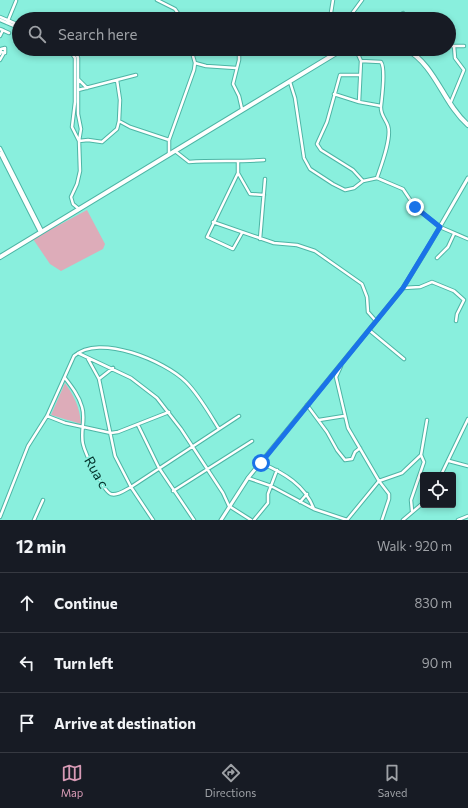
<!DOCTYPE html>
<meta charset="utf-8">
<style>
body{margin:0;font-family:Commissioner,sans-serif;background:#20242c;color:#f1f3f6}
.controls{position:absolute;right:12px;bottom:12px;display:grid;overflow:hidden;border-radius:4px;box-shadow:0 2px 6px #0003}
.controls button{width:36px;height:36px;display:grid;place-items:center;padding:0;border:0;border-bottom:1px solid #363941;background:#171b24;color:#f1f3f6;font:20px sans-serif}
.stop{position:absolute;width:12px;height:12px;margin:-9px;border:3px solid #1a73e8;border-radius:50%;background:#fff}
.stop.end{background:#1a73e8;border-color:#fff;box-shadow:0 1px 4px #0008}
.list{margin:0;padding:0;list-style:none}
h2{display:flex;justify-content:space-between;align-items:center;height:52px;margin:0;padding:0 16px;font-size:17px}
h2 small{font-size:13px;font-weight:400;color:#9ea1a6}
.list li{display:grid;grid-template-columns:26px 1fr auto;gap:12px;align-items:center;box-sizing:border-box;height:60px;padding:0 16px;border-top:1px solid #363941}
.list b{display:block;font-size:15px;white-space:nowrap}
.list em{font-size:13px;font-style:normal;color:#9ea1a6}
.icon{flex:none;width:22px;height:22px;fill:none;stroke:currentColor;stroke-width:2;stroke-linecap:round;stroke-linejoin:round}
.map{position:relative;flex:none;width:468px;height:520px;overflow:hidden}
.search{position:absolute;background:#171b24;box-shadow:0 2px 6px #0003;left:12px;right:12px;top:12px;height:44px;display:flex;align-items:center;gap:10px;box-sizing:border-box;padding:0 14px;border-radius:22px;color:#9ea1a6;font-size:15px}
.sheet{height:232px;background:#171b24}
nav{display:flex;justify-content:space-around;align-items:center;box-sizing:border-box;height:56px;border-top:1px solid #363941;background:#171b24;font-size:11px;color:#9ea1a6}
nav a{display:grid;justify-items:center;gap:2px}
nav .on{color:#d79ab5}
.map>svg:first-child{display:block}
.green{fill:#ddacb9}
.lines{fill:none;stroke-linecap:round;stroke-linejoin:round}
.minor-casing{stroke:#4db5a5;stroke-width:4.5}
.tertiary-casing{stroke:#4db5a5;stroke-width:5}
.trunk-casing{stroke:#4db5a5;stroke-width:6}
.minor{stroke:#fff;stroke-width:2.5}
.tertiary{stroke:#fff;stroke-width:3}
.trunk{stroke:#fff;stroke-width:4}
.route{stroke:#1a73e8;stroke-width:5}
.labels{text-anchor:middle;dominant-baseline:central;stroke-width:4;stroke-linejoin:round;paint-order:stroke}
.street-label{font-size:14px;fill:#01312a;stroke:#89efdd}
</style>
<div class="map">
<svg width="468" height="520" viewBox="0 0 468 520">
<rect width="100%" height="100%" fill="#89efdd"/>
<path class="green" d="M 87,210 L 105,244 L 103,249 L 61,271 L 50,264 L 33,239 Z
M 65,383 C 74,396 80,407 81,424 L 51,415 Z"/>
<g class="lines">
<g class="minor-casing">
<path id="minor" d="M 157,0 L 175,9 L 182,19
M 403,13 L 407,19
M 0,17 L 19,25
M 330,19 L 333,0
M 348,19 L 362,0
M 0,20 L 19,28
M 7,23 L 16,1
M 0,29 L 9,33
M 0,36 L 3,30
M 449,46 L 464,46
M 65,49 L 71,52 L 75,58 L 75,102 L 72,127 L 79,141
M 71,49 L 76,52 L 78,58 L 78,114 L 81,129 L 79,141 L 80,171 L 77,184 L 71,197 L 73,204 L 79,209
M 239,49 L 239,60 L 233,84 L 239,96 L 242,109
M 425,49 L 434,51 L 438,49
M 0,54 L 1,49 L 5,48 L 5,53 L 1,52
M 414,54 L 417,49
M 0,60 L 4,53
M 361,61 L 357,52 L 363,50 L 370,49
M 195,63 L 206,66 L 236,68
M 360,75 L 340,75 L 327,122 L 317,144 L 321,150 L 353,170 L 363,181
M 78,79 L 87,88
M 117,80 L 120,100 L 119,121 L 130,127 L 169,140
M 290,82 L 295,98 L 304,158 L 310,169 L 333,184 L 345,190 L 354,188 L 363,181 L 377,178 L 403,189 L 415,207 L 440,227 L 468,239
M 78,90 L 136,75
M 334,94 L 359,102
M 450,104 L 464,70 L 455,58 L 454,46
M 79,141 L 88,140 L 102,142 L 117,129 L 119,121
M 0,148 L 42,231
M 175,151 L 189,162 C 214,160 239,162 264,160
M 0,153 L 40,232
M 169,154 L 169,140 L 194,70 L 195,63 L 191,49
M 238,162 L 238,173 L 250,194 L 264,195
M 238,173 L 207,237 L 233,249 L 242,233
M 377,178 C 381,166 392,138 388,126 C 386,119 380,115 381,106 C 382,96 386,69 381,62 L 361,61 L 359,102 L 381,106
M 213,222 L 274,243 L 297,245 L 315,251 L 362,284 L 367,297 L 368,312 L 376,321
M 260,239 L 265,179
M 437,258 L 448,247 L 454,234
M 403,288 L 420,287 L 432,282 L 454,291 L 464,300 L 457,314 L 456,321
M 369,330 L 404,359
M 78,353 L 131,378 L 157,398 L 181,429 L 223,493 L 229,506 L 251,520
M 88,359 L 99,379 L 115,456 L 131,487 L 153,520
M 341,366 L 336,377 L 348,428 L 379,481 L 389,494 L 389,499 L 382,520
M 65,378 C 72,387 79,396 82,407 C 86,419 80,432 83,444 C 85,453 103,491 111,494 C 118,496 125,490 131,487 L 239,416
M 99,379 L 113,368
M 307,405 L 327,432 L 337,450 L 345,460 L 352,459 L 355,452 L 360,448
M 47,416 L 65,423 L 111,433 L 118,432 L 169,412
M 319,420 L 344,416
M 138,425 L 159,468 L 194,520
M 449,461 L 468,466
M 261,463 C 284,473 305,485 314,509 L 347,520
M 441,475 L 468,419
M 248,478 L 271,486 L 314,509
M 173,491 L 252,441
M 300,502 L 307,494
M 412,511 L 411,500 L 424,462 L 421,455
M 0,517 L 28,446 L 47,416 L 74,356 C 99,333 165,361 186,382 C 199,395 209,413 219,429
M 34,520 L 43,500
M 254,520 L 268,503 L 268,494 L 277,470
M 347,520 L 379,481 L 402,473 L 421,455 L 427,420
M 403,520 L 423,503
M 458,520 L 468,516"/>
</g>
<g class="tertiary-casing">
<path id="tertiary" d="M 221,520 L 248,478 L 403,288 L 427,249 L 468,178"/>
</g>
<g class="trunk-casing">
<path id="trunk" d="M 406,49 C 436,66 443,103 468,125
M 0,257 L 343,49"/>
</g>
<use href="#minor" class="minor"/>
<use href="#tertiary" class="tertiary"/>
<use href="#trunk" class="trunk"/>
</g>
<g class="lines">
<path class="route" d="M 261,463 L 403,288 L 440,227 L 415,207"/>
</g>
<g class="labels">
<g class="street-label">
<text transform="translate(97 472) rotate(60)">Rua c</text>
</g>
</g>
</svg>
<div class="controls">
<button><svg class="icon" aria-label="locate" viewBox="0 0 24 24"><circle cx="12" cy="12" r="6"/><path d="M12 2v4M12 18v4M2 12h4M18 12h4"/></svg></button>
</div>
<div class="stop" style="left:261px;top:463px"></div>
<div class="stop end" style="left:415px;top:207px"></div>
<div class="search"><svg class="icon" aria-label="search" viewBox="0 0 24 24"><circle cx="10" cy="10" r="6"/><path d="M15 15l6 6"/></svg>Search here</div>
</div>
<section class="sheet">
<h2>12 min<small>Walk · 920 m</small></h2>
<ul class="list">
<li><svg class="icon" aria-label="ahead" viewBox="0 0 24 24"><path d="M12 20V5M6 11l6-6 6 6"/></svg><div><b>Continue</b></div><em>830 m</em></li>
<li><svg class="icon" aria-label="left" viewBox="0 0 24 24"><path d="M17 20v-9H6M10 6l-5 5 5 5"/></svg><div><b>Turn left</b></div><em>90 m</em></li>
<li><svg class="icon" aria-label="arrive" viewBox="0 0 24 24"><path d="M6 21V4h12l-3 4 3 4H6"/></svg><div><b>Arrive at destination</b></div></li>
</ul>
</section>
<nav>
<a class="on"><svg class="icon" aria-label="map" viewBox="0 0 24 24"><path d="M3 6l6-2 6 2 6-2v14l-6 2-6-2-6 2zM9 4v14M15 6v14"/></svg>Map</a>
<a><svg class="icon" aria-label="directions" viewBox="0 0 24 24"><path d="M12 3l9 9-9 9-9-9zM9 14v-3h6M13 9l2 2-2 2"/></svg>Directions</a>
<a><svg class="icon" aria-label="saved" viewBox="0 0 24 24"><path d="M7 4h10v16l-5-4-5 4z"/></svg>Saved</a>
</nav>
